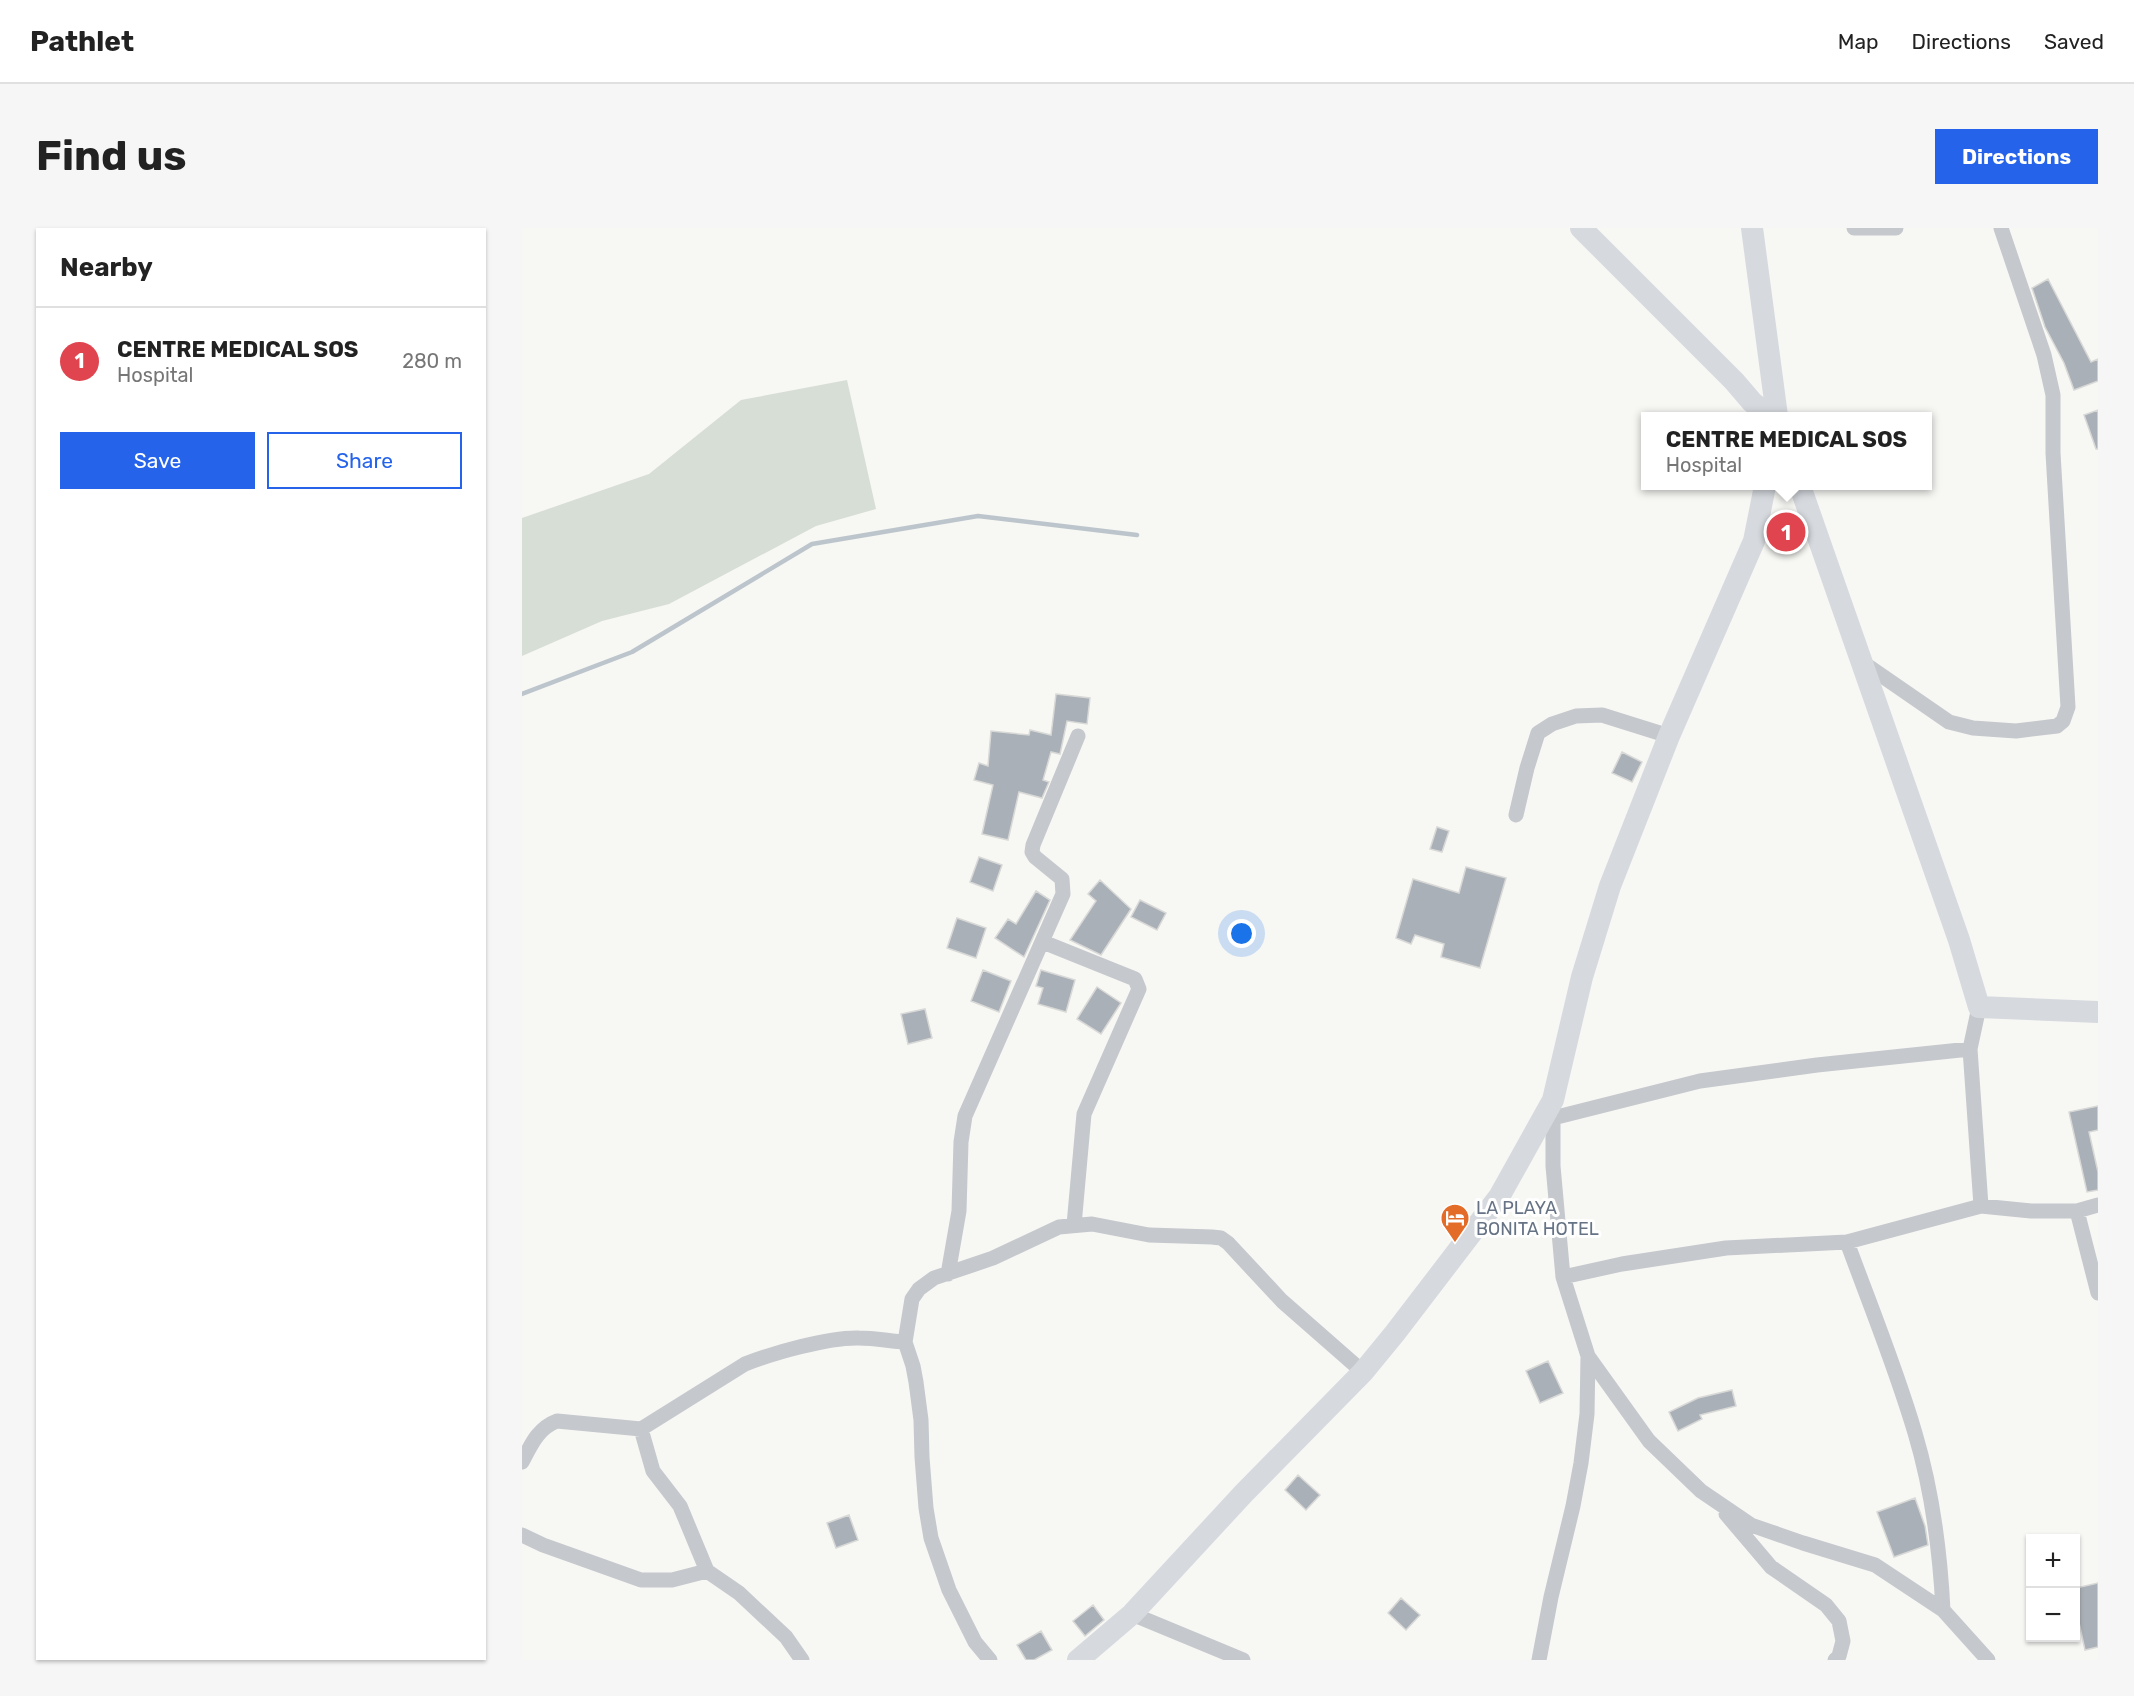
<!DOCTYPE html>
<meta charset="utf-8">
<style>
body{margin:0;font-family:Rubik,sans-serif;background:#f6f6f6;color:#222}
.controls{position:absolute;right:18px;bottom:18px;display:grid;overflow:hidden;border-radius:0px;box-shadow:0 2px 4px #0004}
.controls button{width:54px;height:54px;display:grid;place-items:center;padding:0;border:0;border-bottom:2px solid #e0e0e0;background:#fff;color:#222;font:30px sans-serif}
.you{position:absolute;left:720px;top:706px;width:21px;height:21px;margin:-15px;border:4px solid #fff;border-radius:50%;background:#1a73e8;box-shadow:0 0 0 9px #1a73e833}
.badge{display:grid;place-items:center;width:39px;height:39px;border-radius:50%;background:#2563eb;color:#fff;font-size:20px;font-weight:700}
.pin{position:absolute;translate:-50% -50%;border:3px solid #fff;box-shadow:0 2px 6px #0006}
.popup{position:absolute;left:1119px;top:184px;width:291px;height:78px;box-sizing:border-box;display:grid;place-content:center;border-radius:0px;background:#fff;filter:drop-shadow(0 2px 4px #0005);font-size:20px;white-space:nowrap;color:#767676}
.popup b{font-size:22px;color:#222}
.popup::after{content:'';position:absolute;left:50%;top:100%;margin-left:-12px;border:12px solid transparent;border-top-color:#fff}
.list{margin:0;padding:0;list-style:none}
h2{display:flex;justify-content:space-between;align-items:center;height:78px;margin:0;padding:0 24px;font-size:26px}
h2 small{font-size:20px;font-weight:400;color:#767676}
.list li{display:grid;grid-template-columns:39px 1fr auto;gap:18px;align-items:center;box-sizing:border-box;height:108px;padding:0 24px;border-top:2px solid #e0e0e0}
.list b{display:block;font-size:22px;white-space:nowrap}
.list p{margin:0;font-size:20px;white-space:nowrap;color:#767676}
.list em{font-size:20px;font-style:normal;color:#767676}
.actions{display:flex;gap:12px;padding:18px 24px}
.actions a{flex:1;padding:14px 0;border:2px solid #2563eb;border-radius:0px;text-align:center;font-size:21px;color:#2563eb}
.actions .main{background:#2563eb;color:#fff}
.map{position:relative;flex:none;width:1576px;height:1432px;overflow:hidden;border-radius:0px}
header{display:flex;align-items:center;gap:36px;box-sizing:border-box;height:84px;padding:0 30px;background:#fff;border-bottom:2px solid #e0e0e0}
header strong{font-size:28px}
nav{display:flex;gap:33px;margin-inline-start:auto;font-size:21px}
.intro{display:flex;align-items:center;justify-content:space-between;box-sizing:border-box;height:144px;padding:0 36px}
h1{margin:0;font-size:42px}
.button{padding:15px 27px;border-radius:0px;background:#2563eb;color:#fff;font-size:21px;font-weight:700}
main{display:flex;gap:36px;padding:0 36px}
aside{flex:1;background:#fff;border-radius:0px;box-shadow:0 2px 4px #0004}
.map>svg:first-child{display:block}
.green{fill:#d7ded5}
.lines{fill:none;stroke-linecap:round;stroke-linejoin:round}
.stream{stroke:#bcc5cb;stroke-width:4.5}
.building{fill:#a9b0b7;stroke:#d8d9d7;stroke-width:1.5}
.street{stroke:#c5c8cc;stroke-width:15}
.secondary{stroke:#d6dadf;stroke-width:22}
.labels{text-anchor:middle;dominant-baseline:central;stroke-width:6;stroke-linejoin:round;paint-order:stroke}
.poi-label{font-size:18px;fill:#667385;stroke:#fff;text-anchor:start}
</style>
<header>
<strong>Pathlet</strong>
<nav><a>Map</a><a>Directions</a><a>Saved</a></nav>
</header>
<div class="intro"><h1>Find us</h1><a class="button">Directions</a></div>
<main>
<aside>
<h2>Nearby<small></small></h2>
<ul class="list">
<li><span class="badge" style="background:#e0444e">1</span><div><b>CENTRE MEDICAL SOS</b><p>Hospital</p></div><em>280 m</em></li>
</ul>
<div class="actions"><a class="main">Save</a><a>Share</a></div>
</aside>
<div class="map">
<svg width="1576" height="1432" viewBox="0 0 1576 1432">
<rect width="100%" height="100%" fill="#f7f7f4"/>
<path class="green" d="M 325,152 L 354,281 L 294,298 L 147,376 L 80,393 L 0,428 L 0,290 L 127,246 L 219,172 Z"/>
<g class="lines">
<path class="stream" d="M 0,466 L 110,424 L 290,316 L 456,288 L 615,307"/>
</g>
<path class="building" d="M 1526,51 L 1569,134 L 1576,131 L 1576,153 L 1552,162 L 1542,135 L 1523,99 L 1510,60 Z
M 1576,182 L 1576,221 L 1574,221 L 1562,187 Z
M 534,466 L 568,470 L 565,496 L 545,493 L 538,526 L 529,524 L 521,552 L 527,554 L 520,570 L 497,564 L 486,612 L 460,606 L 471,557 L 452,552 L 457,535 L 466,538 L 469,503 L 507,507 L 508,502 L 529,507 Z
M 1100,524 L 1120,534 L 1110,554 L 1090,545 Z
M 915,599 L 927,603 L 920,624 L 908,621 Z
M 457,629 L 480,637 L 471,663 L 448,654 Z
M 944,639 L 984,650 L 958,740 L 919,729 L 922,716 L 893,707 L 889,716 L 874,710 L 891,651 L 937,665 Z
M 578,652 L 609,681 L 579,727 L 548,712 L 574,673 L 566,666 Z
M 514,663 L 528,672 L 502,729 L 473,710 L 486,691 L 494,696 Z
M 618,672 L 644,685 L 635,702 L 609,689 Z
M 435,690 L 464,700 L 454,730 L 425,720 Z
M 461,742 L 489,753 L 477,784 L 449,773 Z
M 519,742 L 553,752 L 544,784 L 516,776 L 521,760 L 514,758 Z
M 575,759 L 599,775 L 579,806 L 555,791 Z
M 403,781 L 410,810 L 386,816 L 379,786 Z
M 1576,878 L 1576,902 L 1567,904 L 1576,944 L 1576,962 L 1565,964 L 1547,884 Z
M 1026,1133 L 1041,1165 L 1018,1175 L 1004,1143 Z
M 1210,1162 L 1214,1178 L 1178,1187 L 1180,1191 L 1156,1203 L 1147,1184 L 1176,1170 Z
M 776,1247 L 798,1267 L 784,1282 L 763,1262 Z
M 1393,1270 L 1403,1298 L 1406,1317 L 1372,1329 L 1355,1284 Z
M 327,1287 L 336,1312 L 314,1320 L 305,1295 Z
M 1576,1355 L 1576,1419 L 1563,1422 L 1554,1381 L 1554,1360 Z
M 879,1370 L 898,1387 L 884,1402 L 866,1385 Z
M 571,1377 L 582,1392 L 563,1408 L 551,1393 Z
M 519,1403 L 530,1422 L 512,1432 L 504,1432 L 495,1417 Z"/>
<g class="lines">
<path class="street" d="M 1332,0 L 1374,0
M 1340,434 L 1427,494 L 1451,500 L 1494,503 L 1535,498 L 1541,493 L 1546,479 L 1531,225 L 1531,167 L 1522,127 L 1479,0
M 994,587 L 1005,540 L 1016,505 L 1030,496 L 1054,488 L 1080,487 L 1147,508
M 521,714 L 613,751 L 617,761 L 562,886 L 552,997
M 1031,890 L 1178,853 L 1295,837 L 1448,821
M 1459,978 L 1509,983 L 1555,983 L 1576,1065
M 1555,983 L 1576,977
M 1325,1014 C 1348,1077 1374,1140 1393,1205 C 1410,1262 1418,1322 1421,1382
M 426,1046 L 437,983 L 439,914 L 443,888 L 541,666 L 540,651 L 513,629 L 510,624 L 511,617 L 556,508
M 1041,1049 L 1100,1036 L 1204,1020 L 1325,1014 L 1459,978 L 1448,821 L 1457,779
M 1066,1128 L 1127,1213 L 1179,1263 L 1229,1297 L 1281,1315 L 1353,1337 L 1421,1382 L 1466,1432
M 0,1234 C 9,1217 16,1200 35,1193 L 119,1201
M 1204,1286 L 1249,1339 L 1304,1377 L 1317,1393 L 1321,1413 L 1317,1428 L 1313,1432
M 0,1307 L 21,1317 L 119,1352 L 150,1352 L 185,1343
M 610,1386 L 721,1432
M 280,1432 L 264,1409 L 217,1365 L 185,1343 L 158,1278 L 131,1243 L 119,1201 L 223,1136 C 251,1125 307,1109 337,1110 C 352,1110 368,1113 383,1114
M 468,1432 L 453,1414 L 427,1362 L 409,1310 L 404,1280 L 400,1229 L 399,1192 L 394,1154 L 391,1138 L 383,1114 L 390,1071 L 397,1061 L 412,1050 L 471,1030 L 537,999 L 570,996 L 627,1007 L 690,1009 L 699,1010 L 706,1015 L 760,1073 L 841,1144
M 1017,1432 L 1029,1369 L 1051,1278 L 1059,1235 L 1065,1186 L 1066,1128 L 1041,1049 L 1031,938 L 1031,877"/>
<path class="secondary" d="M 1059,0 L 1212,153 L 1230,174 L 1247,188
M 1230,0 L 1255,188
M 1278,258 L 1437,712 L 1457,779 L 1576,784
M 556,1432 L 610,1386 L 722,1265 L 841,1144 L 873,1105 L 977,969 L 1031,872 L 1060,749 L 1088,658 L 1147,508 L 1232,313 L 1243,258"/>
</g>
<defs>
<g id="hotel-pin" transform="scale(1.5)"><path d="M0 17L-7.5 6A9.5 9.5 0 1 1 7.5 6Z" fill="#e36d28" stroke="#fff"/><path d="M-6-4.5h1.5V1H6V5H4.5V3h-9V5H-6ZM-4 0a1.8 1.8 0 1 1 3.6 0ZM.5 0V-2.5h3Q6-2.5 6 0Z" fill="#fff"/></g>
</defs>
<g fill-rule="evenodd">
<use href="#hotel-pin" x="933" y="990"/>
</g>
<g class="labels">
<g class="poi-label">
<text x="954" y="980">LA PLAYA<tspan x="954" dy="21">BONITA HOTEL</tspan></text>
</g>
</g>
</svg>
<div class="controls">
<button>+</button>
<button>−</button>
</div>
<div class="you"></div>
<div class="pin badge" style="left:1264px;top:304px;background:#e0444e">1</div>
<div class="popup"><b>CENTRE MEDICAL SOS</b>Hospital</div>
</div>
</main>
